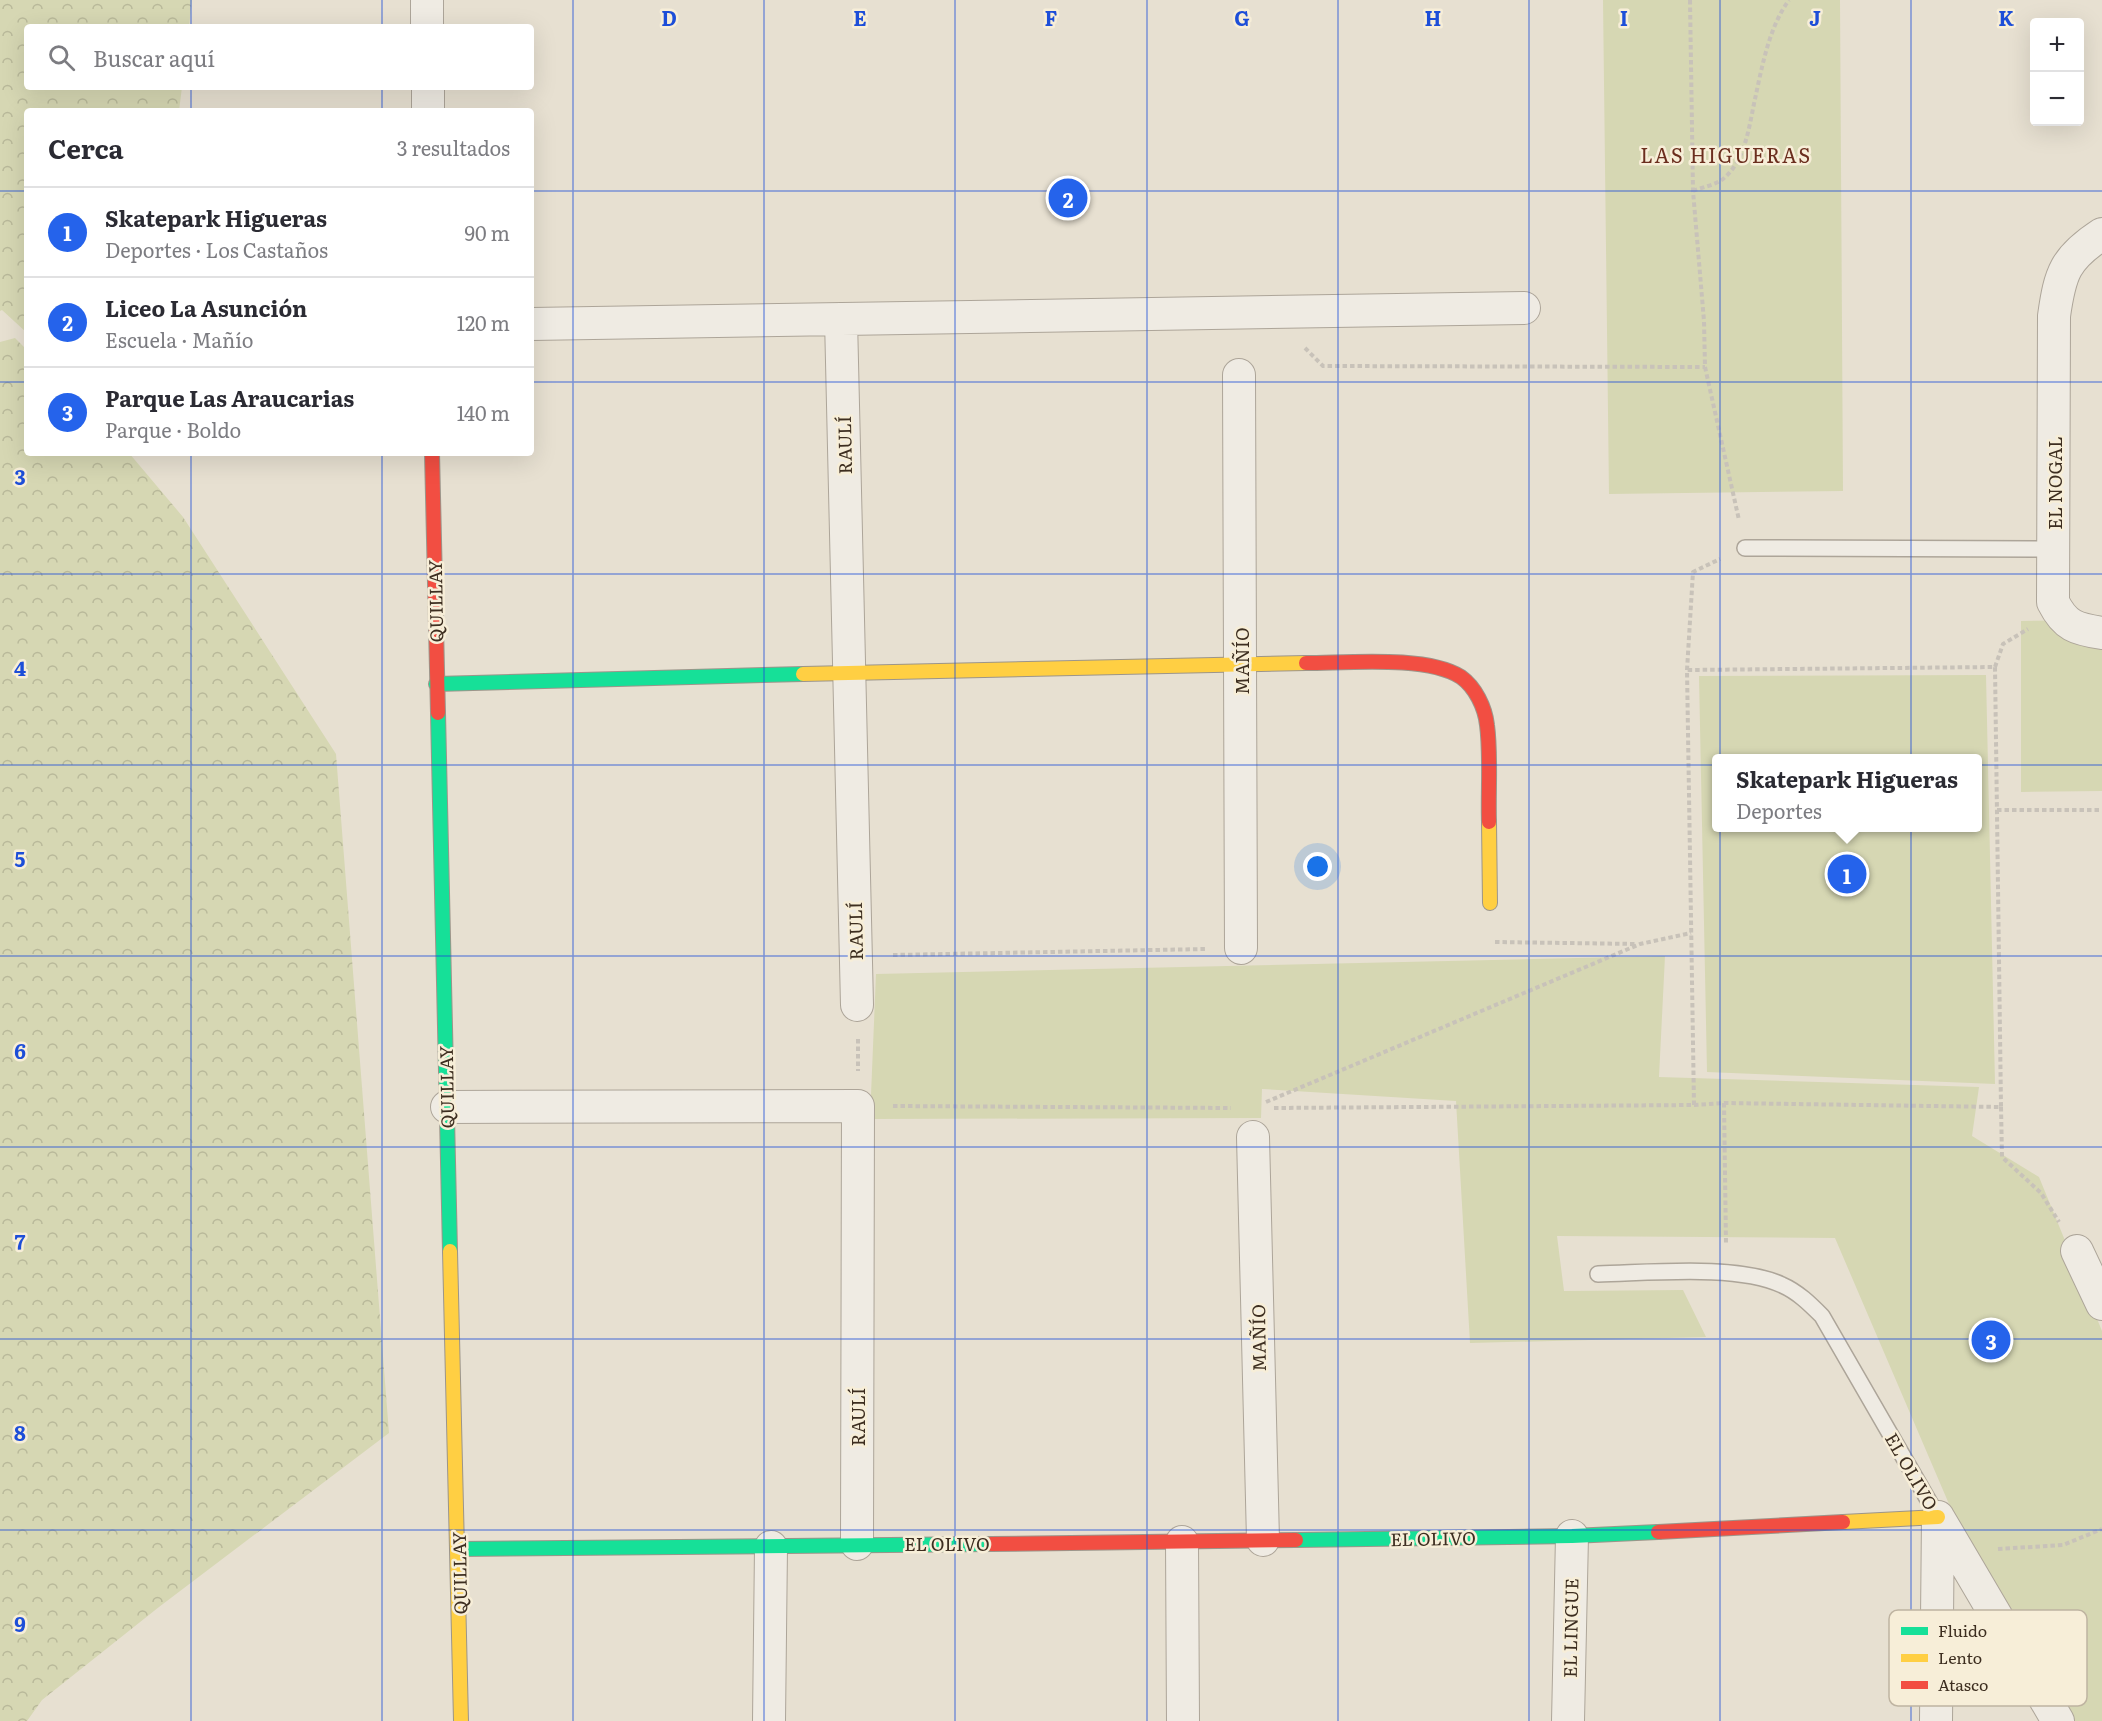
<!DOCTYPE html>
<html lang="es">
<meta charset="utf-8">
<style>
body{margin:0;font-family:Literata,serif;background:#f7f7f7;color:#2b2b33}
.controls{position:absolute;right:18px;top:18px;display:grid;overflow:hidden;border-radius:6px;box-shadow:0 6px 24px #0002}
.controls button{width:54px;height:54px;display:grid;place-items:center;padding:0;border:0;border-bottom:2px solid #e1e1e2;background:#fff;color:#2b2b33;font:30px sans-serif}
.you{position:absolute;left:1318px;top:867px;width:21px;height:21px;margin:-15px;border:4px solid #fff;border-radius:50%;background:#1a73e8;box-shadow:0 0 0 9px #1a73e833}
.badge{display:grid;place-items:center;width:39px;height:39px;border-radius:50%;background:#2563eb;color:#fff;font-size:20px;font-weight:700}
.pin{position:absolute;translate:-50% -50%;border:3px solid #fff;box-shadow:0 2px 6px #0006}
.popup{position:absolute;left:1712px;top:754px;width:270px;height:78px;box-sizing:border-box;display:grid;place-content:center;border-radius:6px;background:#fff;filter:drop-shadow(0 2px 4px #0005);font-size:20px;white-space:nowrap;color:#7c7c81}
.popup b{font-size:22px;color:#2b2b33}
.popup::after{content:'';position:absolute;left:50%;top:100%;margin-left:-12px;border:12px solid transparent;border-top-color:#fff}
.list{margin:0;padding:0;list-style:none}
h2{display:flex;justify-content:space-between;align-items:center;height:78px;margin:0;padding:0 24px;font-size:26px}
h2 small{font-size:20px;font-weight:400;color:#7c7c81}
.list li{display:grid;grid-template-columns:39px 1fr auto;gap:18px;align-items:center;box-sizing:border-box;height:90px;padding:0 24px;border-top:2px solid #e1e1e2}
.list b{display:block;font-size:22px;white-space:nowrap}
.list p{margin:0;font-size:20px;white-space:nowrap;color:#7c7c81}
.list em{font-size:20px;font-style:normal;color:#7c7c81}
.icon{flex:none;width:33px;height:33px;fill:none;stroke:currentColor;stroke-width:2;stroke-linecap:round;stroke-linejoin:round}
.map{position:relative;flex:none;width:2102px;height:1721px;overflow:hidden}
.search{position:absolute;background:#fff;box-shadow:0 6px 24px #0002;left:24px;top:24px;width:510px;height:66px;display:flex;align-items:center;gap:15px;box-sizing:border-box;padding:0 21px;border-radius:6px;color:#7c7c81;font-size:22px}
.panel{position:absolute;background:#fff;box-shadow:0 6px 24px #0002;left:24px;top:108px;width:510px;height:348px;border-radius:6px}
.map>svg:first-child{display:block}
.green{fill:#d6d7b3;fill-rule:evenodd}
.forest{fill:url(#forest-crowns)}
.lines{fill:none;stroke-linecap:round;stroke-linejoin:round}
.lane-casing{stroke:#ada599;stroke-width:18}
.street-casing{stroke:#ada599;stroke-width:34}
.fast-casing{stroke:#9c958a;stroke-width:16}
.slow-casing{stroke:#9c958a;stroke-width:16}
.jam-casing{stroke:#9c958a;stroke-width:16}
.path{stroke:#c8c2b9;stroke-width:4;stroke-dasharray:4.5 3;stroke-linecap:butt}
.lane{stroke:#efebe3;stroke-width:15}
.street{stroke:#efebe3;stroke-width:32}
.fast{stroke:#16e098;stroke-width:14}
.slow{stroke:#ffcf43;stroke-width:14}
.jam{stroke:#f24e42;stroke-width:14}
.grid{fill:none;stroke:#1d4ed8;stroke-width:1.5;stroke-opacity:0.55}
.labels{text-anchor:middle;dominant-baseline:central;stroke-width:5;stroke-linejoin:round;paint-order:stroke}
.street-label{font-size:18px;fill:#3d2e20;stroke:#f7eed8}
.neighbourhood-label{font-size:20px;letter-spacing:1.5px;fill:#6b2e1e;stroke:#f7eed8}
.key{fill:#f7eed8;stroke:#bfb4a1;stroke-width:1.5}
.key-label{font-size:16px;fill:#3d2e20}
.grid-label{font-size:20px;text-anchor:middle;font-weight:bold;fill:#1d4ed8;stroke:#f7eed8;stroke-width:5;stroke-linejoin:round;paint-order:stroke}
</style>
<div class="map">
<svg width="2102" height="1721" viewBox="0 0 2102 1721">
<defs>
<pattern id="forest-crowns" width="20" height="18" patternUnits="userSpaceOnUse" patternTransform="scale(1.5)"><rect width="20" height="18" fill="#d6d7b3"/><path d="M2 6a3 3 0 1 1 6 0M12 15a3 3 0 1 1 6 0" fill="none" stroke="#b9b99a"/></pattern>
</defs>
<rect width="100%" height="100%" fill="#e7e0d1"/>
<path class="green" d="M 1603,0 L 1840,0 L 1843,491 L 1609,494 Z
M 2102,620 L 2102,791 L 2021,792 L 2021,621 Z
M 1986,675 L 1995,1084 L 1707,1072 L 1699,676 ZM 1716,758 L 1978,758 L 1978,828 L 1716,828 Z
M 1665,956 L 1659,1077 L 1979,1087 L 1972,1136 L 2039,1177 L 2102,1331 L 2102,1721 L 2048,1721 L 2009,1644 L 1835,1238 L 1557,1236 L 1564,1291 L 1683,1290 L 1706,1337 L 1470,1343 L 1456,1101 L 1262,1089 L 1261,1118 L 870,1119 L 876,974 Z"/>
<path class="forest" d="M 0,0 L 192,0 L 189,27 L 27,27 L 27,87 L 182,87 L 179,111 L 27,111 L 27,333 L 2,310 L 0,311 Z
M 15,338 L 27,350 L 27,453 L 129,453 L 183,517 L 336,754 L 389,1433 L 159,1607 L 42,1700 L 27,1721 L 0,1721 L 0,342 Z"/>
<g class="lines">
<g class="lane-casing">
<path id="lane" d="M 1745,548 L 2054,549
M 1598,1274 C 1649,1273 1738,1264 1782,1285 C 1798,1292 1810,1304 1822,1316 L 1938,1517"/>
</g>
<g class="street-casing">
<path id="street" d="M 427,0 L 427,27
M 428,87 L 428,111
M 2102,234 C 2065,258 2060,273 2054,316 L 2053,602 C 2065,626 2076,629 2102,633
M 841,319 L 857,1005
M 531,324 L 1524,308
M 1239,375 L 1241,948
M 447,1107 L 858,1106 L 857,1544
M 1253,1137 L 1263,1540
M 2077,1251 L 2102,1304
M 1938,1517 L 2058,1721
M 1182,1542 L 1183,1721
M 769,1721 L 771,1547
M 1568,1721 L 1572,1536
M 1936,1721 L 1938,1517"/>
</g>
<g class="fast-casing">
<path id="fast" d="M 436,684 L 803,674
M 438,713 L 450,1251
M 1296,1540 L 1572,1536 L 1658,1532
M 459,1549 L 991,1544"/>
</g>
<g class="slow-casing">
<path id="slow" d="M 803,674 L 1306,663
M 1489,822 L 1490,903
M 450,1251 L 461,1721
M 1843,1522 L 1938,1517"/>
</g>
<g class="jam-casing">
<path id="jam" d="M 432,453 L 438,713
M 1306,663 C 1346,663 1427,655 1461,677 C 1475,687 1485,707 1487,725 C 1491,754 1488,792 1489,822
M 1658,1532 L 1843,1522
M 991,1544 L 1296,1540"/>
</g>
<path class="path" d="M 1690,0 L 1693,191 L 1704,321 L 1705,367 L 1739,520
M 1693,191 C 1703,187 1715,185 1723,179 C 1746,160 1749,126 1755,99 C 1762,67 1769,27 1789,0
M 1305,348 L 1323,366 L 1705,367
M 1995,667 L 2003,644 L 2028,629
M 1997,810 L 2102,810
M 1495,942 L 1637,944
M 893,955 L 1206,949
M 858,1039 L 858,1071
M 1266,1102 L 1640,944 L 1691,933
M 1724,1103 L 1726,1244
M 1694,1105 L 1687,670 L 1693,572 L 1720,559
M 893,1106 L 1231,1108
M 2001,1107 L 2002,1157 L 2041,1193 L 2059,1222
M 1274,1108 L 1694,1105 L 1724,1103 L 2001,1107 L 1995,667 L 1687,670
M 1998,1549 L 2063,1545 L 2102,1529"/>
<use href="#lane" class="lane"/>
<use href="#street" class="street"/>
<use href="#fast" class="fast"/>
<use href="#slow" class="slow"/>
<use href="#jam" class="jam"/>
</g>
<path class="grid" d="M 191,0 L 191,27M 382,0 L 382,27M 573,0 L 573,1721M 764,0 L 764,1721M 955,0 L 955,1721M 1147,0 L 1147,1721M 1338,0 L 1338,1721M 1529,0 L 1529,1721M 1720,0 L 1720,1721M 1911,0 L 1911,1721M 191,87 L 191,111M 382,87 L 382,111M 0,191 L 27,191M 531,191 L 2102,191M 0,382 L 27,382M 531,382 L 2102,382M 191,453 L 191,1721M 382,453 L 382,1721M 0,574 L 2102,574M 0,765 L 2102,765M 0,956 L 2102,956M 0,1147 L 2102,1147M 0,1339 L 2102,1339M 0,1530 L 2102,1530"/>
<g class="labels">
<g class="street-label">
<text transform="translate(844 445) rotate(-91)">RAULÍ</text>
<text transform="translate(2054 483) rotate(-90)">EL NOGAL</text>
<text transform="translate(435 601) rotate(-91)">QUILLAY</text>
<text transform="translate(1241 661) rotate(-90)">MAÑÍO</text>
<text transform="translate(855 931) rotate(-91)">RAULÍ</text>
<text transform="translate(446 1087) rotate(-91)">QUILLAY</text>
<text transform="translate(1258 1338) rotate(-91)">MAÑÍO</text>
<text transform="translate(857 1417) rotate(-90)">RAULÍ</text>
<text transform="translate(1912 1471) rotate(60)">EL OLIVO</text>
<text transform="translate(1433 1538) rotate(-1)">EL OLIVO</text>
<text x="947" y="1543">EL OLIVO</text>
<text transform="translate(459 1573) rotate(-91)">QUILLAY</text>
<text transform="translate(1570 1628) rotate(-89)">EL LINGUE</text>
</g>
<g class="neighbourhood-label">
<text x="1726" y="154">LAS HIGUERAS</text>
</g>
</g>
<rect x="1889" y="1610" width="198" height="96" rx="9" class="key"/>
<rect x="1901" y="1627" width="27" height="8" fill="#16e098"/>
<rect x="1901" y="1654" width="27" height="8" fill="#ffcf43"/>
<rect x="1901" y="1681" width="27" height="8" fill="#f24e42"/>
<g class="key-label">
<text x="1938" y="1637">Fluido</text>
<text x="1938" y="1664">Lento</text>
<text x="1938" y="1691">Atasco</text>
</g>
<g class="grid-label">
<text x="669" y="26">D</text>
<text x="860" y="26">E</text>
<text x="1051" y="26">F</text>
<text x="1242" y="26">G</text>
<text x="1433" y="26">H</text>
<text x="1624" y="26">I</text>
<text x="1815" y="26">J</text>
<text x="2006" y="26">K</text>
<text x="20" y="485">3</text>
<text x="20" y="676">4</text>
<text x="20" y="867">5</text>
<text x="20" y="1059">6</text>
<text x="20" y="1250">7</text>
<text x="20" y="1441">8</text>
<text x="20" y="1632">9</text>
</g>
</svg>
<div class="controls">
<button>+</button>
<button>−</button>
</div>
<div class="you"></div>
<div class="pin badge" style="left:1847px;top:874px">1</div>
<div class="popup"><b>Skatepark Higueras</b>Deportes</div>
<div class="pin badge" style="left:1068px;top:198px">2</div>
<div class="pin badge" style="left:1991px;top:1340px">3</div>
<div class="search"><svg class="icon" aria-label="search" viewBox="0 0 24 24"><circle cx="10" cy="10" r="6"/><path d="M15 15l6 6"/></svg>Buscar aquí</div>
<section class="panel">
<h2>Cerca<small>3 resultados</small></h2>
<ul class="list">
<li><span class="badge">1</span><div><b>Skatepark Higueras</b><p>Deportes · Los Castaños</p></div><em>90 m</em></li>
<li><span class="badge">2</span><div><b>Liceo La Asunción</b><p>Escuela · Mañío</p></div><em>120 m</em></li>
<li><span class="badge">3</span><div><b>Parque Las Araucarias</b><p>Parque · Boldo</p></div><em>140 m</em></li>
</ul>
</section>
</div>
